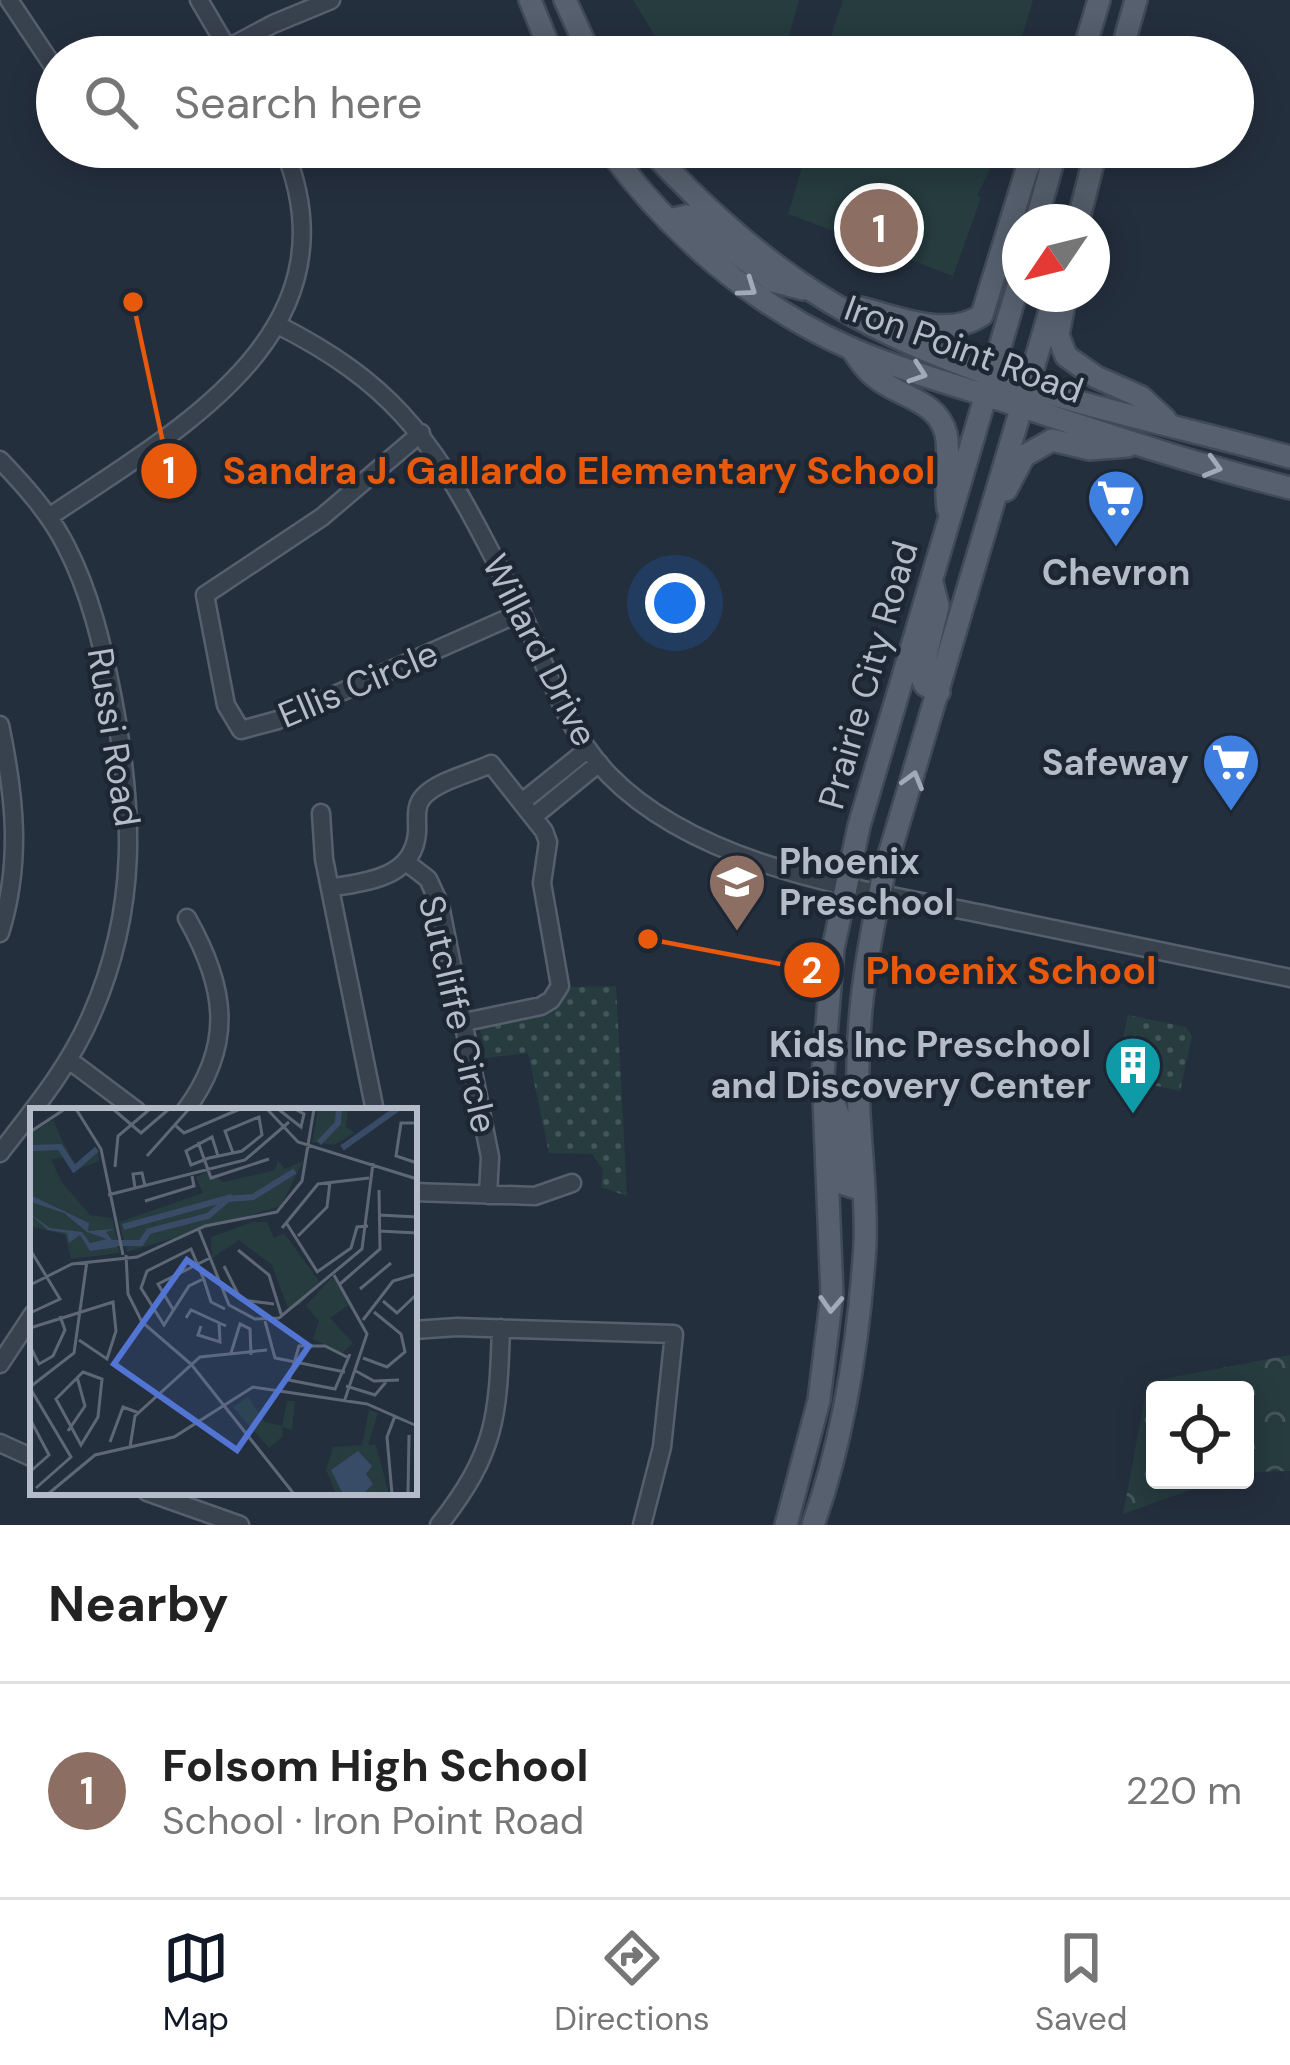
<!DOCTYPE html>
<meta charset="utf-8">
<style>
body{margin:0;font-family:"DM Sans",sans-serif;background:#f2f2f2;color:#222}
.controls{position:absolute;right:36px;bottom:36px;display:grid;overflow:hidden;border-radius:12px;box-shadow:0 6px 30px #0003}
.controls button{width:108px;height:108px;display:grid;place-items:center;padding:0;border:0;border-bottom:3px solid #e0e0e0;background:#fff;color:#222;font:60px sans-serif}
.compass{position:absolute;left:1002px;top:204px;width:108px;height:108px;border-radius:50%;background:#fff;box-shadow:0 6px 30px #0003;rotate:235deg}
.you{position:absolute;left:675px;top:603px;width:42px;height:42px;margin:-30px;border:9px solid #fff;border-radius:50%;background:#1a73e8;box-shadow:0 0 0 18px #1a73e833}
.badge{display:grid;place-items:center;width:78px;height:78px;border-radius:50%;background:#111827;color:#fff;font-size:39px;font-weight:700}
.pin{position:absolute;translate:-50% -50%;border:6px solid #fff;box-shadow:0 3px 12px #0006}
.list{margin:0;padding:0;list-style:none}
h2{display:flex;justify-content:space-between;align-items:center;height:156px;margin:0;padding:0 48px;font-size:51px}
h2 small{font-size:39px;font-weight:400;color:#767676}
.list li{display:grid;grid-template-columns:78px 1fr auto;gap:36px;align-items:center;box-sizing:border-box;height:216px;padding:0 48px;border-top:3px solid #e0e0e0}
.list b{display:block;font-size:45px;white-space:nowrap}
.list p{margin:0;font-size:39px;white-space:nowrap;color:#767676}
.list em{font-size:39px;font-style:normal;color:#767676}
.icon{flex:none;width:66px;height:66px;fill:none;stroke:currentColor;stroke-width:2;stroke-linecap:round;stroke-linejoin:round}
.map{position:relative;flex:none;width:1290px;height:1525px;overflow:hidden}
.search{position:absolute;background:#fff;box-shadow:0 6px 30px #0003;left:36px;right:36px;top:36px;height:132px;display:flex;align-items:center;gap:30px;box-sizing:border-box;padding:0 42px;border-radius:66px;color:#767676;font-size:45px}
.sheet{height:372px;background:#fff}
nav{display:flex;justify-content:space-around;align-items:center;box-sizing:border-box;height:168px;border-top:3px solid #e0e0e0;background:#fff;font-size:33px;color:#767676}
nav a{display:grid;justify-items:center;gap:6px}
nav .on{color:#111827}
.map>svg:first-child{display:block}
.grass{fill:url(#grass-dots)}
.forest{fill:url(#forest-crowns)}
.pitch{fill:#263c3f}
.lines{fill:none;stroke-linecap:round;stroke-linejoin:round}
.minor-casing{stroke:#565f6c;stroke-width:21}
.major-casing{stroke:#414a57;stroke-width:26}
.minor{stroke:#38414e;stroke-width:16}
.major{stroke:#56606e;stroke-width:21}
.oneway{stroke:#a1aab7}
.labels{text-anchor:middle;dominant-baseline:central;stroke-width:9;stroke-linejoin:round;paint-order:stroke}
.street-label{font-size:36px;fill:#b4bcc9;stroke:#1d2633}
.poi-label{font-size:36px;font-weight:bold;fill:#b4bcc9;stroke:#1d2633;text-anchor:end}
.inset-river{fill:none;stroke:#394c67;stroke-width:6}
.inset-road{fill:none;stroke:#5e6776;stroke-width:3}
.view{fill:#5274d3;fill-opacity:0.15;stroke:#5274d3;stroke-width:6}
.inset-edge{fill:none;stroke:#b4bcc9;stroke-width:6}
.leader{fill:none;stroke:#e8590c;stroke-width:4.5}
.callout-dot{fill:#e8590c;stroke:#1d2633;stroke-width:4.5}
.mark-label{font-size:36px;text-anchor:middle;font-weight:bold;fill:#fff}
.callout-label{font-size:39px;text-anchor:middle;font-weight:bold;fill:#e8590c;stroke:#1d2633;stroke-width:9;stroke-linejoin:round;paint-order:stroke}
</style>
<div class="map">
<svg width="1290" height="1525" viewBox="0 0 1290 1525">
<defs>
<pattern id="grass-dots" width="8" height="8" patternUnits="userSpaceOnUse" patternTransform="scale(3)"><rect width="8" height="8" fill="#263c3f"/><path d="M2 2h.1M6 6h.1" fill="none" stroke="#435659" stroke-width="1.8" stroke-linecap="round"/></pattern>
<pattern id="forest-crowns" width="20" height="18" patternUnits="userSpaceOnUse" patternTransform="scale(3)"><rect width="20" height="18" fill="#263c3f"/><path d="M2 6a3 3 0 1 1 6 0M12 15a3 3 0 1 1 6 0" fill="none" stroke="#435659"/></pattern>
</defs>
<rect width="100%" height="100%" fill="#242f3e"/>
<path class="grass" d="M 616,986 L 627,1196 L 601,1187 L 603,1170 L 592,1154 L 549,1153 L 528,1053 L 485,1058 L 479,1023 L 562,998 L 571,987 Z
M 1128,1015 L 1186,1027 L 1192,1036 L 1180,1091 L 1115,1077 Z"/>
<path class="forest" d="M 1290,1355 L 1290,1471 L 1245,1472 L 1245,1390 L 1155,1390 L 1155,1480 L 1218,1480 L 1123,1514 L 1148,1382 Z"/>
<path class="pitch" d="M 633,0 L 799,0 L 783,57 L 668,57 Z
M 843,0 L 1033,0 L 1016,57 L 824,57 Z
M 808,147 L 959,147 L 988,159 L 990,170 L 977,195 L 981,198 L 953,276 L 788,214 Z"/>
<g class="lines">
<g class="minor-casing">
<path id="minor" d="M 9,0 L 57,72
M 199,0 L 232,56
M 211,57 L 273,24 L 331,0
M 278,325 C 388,381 430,435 486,543 C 500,570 515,597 527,624 C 551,679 567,731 609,775 C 703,871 870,890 996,917 C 1094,937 1192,958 1290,978
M 421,433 L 322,517 L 205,595 L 226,705 L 241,730 L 278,720 L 522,612
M 0,460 C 25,486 50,514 66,546 C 90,592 102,644 112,694 C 134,808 139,908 91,1016 C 69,1067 34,1109 0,1153
M 49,517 C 176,431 362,333 283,147
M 0,725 C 15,797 22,862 0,933
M 522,802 L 587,750
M 321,813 L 324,859 L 375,1111
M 533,817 L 599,763
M 406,862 L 428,879 L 440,905 L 490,1157 L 488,1195
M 330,888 C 366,881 413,879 417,833 C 418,821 414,807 423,797 C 437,781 472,773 491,764 L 544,831 L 548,842 L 542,883 L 560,986 L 551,1000 L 541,1006 L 465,1022
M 69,1060 L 137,1111
M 185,1111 C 235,1044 226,987 187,918
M 414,1192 L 535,1196 L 572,1183
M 414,1330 L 457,1327 L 674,1334 L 662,1447 L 642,1525
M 0,1364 L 33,1314
M 0,1443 L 33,1458
M 147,1492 L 240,1525
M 439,1525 C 496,1452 498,1418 501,1328"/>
</g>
<g class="major-casing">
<path id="major" d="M 530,0 L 553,57
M 565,0 L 591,57
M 1082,57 L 1099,0
M 1120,57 L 1136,0
M 607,147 C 669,233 754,306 852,349 C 909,373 968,389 1026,408 C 1114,437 1201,466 1290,488
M 648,147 C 697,201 752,252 814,292 C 954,383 1131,413 1290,457
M 668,220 L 687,216 L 773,281 L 803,289
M 1036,222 L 1057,147
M 1078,222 L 1097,147
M 1064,304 L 1058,335 L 1066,356 L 1096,377 L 1141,397 L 1165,419
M 860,308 C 897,317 948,339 982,315 L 1027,169 L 1040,147
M 851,348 C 858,358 865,370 875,377 C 899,397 938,400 946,434 C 951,459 944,482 948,509
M 1006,490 L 1024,456 L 1052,440 L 1090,449 L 1128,446
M 932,583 L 938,606 L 921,676 L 925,685 L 939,692
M 829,1088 L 841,1123 L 844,1184 L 863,1190
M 786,1525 L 819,1400 L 832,1294 L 823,1074 L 833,949 L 859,826 L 1020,279
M 813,1525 C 844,1437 859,1338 865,1245 C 867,1193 859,1140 858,1088 C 856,1013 869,941 885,869 L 1055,294"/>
</g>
<use href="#minor" class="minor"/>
<use href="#major" class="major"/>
</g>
<defs><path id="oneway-chevron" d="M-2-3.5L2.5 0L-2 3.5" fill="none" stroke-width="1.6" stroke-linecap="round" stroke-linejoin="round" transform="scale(3)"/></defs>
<g class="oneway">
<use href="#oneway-chevron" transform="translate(748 288) rotate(35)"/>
<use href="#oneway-chevron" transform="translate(918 373) rotate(19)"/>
<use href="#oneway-chevron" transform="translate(1213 467) rotate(16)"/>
<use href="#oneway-chevron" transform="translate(913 780) rotate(-74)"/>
<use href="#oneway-chevron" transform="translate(831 1304) rotate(93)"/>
</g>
<defs>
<g id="supermarket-pin" transform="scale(3)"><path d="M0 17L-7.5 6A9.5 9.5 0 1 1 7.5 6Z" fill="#3f7fe0" stroke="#1d2633"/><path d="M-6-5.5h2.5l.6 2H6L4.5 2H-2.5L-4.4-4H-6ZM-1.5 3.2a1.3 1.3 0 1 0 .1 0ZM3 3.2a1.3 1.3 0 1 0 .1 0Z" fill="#fff"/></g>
<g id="school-pin" transform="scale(3)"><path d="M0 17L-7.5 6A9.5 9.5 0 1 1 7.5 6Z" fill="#8d6e63" stroke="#1d2633"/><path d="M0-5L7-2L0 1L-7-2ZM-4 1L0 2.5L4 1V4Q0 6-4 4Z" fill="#fff"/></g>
<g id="building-pin" transform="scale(3)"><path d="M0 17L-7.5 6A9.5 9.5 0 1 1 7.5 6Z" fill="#0f9aa8" stroke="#1d2633"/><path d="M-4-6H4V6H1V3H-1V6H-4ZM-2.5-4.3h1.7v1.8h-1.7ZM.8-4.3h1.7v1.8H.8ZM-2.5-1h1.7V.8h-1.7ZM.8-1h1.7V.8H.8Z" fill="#fff"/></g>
</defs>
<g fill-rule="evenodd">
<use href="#supermarket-pin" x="1116" y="498"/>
<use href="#supermarket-pin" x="1231" y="762"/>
<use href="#school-pin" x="737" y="882"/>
<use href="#building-pin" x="1133" y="1065"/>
</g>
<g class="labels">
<g class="street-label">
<text transform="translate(964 349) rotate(20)">Iron Point Road</text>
<text transform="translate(540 650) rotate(63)">Willard Drive</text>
<text transform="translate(868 675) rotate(-74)">Prairie City Road</text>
<text transform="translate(358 684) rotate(-23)">Ellis Circle</text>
<text transform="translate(114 737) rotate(81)">Russi Road</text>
<text transform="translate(458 1014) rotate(77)">Sutcliffe Circle</text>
</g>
<g class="poi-label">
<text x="1116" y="572" text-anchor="middle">Chevron</text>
<text x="1189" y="762">Safeway</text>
<text x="779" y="861" text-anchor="start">Phoenix<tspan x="779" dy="41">Preschool</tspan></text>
<text x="1091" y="1044">Kids Inc Preschool<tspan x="1091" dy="41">and Discovery Center</tspan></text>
</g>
</g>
<g transform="translate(30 1108)">
<rect width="387" height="387" fill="#242f3e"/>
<path d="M 23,12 L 40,49 L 21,51 L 31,73 L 60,107 L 82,110 L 90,145 L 41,151 L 35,127 L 0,118 L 0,25 ZM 248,52 L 255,61 L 273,53 L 251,98 L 97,144 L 89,114 L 173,85 L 166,69 L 177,64 L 194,74 L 245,62 ZM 223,114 L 237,114 L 244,130 L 254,125 L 289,173 L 271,196 L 258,201 L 242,157 L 209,132 L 182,150 L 181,129 ZM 302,169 L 321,195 L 300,210 L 323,235 L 312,245 L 283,231 L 289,213 L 276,198 ZM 339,302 L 348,305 L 338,337 L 346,337 L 359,386 L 306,386 L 296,362 L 303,339 L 332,337 Z" fill="#263c3f"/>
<path d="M 288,1 L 318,1 L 316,19 L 325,25 L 304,37 L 282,34 ZM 22,15 L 46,57 L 67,40 L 69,53 L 44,63 L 29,42 L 19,49 L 31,82 L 21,82 L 57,106 L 47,114 L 37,101 L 13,94 L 11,68 L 0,56 L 0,41 L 19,64 L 0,26 Z" fill="#263c3f"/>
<path d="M 218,289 L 235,314 L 252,318 L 257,293 L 265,293 L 262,322 L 252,319 L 253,328 L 239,340 L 203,299 Z" fill="#263c3f"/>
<path d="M 0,87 L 59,115 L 58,123 L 84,121 L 76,124 L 87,139 L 60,143 L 50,127 L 39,135 L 37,125 L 18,122 L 0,106 L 20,120 L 52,124 L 60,135 L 77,131 L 57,124 L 34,105 L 4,95 ZM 328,343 L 342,358 L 336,366 L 343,376 L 333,386 L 313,386 L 301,362 Z" fill="#394c67"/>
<path class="inset-river" d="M 289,35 L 308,15 L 309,1M 2,40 L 30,39 L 44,61 L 67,41M 312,40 L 367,1M 93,119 L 202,89M 81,135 L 111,135 L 119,123 L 178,108 L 198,91 L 223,89 L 265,63"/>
<path class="inset-road" d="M 46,1 L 71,41 L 93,147M 83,1 L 111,25 L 139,1M 237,1 L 268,34 L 387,71M 248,1 L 271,19 L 274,6 L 265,1M 387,15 L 371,15 L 366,48 L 387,55M 146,18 L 154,25 L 210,1M 0,24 L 35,1M 168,34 L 181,70 L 239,51M 117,48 L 159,1M 188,48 L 182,29 L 156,43 L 161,57 L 179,50 L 203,45 L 212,43 L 232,27 L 229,9 L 195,23 L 203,45M 85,59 L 88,28 L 120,1M 105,80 L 103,66 L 112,65 L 115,78M 78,87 L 215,52 L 259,14M 115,93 L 164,78 L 162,68M 349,107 L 387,109M 257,116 L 288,165M 252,120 L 288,76 L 339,70M 169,122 L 199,197 L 225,211 L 249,210 L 332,141 L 343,55M 349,123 L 387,125M 268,128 L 297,99 L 300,74M 208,142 L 239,167 L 252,209M 96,147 L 98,186 L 112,214 L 161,256 L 264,386M 194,158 L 211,192 L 244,196M 287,164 L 321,140 L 327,119 L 338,118M 304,167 L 337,226 L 314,294M 173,171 L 159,178 L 134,217 L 111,180 L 117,163 L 161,141 L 174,172 L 181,194 L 195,201M 310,176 L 350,141 L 349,82M 0,177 L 42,156 L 107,149 L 175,118 L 247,104 L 272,73 L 284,1M 330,181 L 361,155M 353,193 L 367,205 L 387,186M 144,203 L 128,176 L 180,150M 0,205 L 30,191 L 1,143M 156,210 L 161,202 L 196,218M 333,212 L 363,173 L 387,166M 235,213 L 245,250 L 315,264M 171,218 L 168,227 L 190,234 L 189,214M 0,220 L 83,194 L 86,223 L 77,251 L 49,232M 0,238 L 9,256 L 23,248 L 35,222 L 30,208M 201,245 L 210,216 L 220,221 L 221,247M 317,249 L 295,238 L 269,238 L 259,272 L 305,281 L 320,246M 333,250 L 357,259 L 375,244 L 371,226 L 344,204M 324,262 L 344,273 L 369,272M 53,264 L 72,271 L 68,309 L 51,337 L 26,291 ZM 316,278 L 345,287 L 356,274M 0,279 L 44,245 L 57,153M 0,280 L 41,349 L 6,380M 0,311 L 19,347 L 2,362M 38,323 L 55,298 L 47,269M 80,334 L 93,299 L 109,305M 100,339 L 105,308 L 170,249 L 237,242M 18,386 L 65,347 L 144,329 L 223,279 L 337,296 L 387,318M 362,386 L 357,329 L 365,308M 378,386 L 379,327"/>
<path class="view" d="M 157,152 L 279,238 L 207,342 L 84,256 Z"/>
<rect width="387" height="387" class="inset-edge"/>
</g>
<path class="leader" d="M133 302L169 471M648 939L812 970"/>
<g class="callout-dot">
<circle cx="133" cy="302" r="12"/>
<circle cx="648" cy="939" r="12"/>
<circle cx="169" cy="471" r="30"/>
<circle cx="812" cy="970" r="30"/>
</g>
<g class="mark-label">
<text x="169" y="483">1</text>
<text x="812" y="983">2</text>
</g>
<g class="callout-label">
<text x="579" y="484">Sandra J. Gallardo Elementary School</text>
<text x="1011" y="984">Phoenix School</text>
</g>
</svg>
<div class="controls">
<button><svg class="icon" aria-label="locate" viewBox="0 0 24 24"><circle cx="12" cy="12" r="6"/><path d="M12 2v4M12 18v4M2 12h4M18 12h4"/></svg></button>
</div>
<svg class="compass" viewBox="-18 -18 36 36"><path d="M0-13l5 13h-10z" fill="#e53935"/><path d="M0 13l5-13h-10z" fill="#767676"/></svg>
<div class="you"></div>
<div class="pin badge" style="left:879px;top:228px;background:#8d6e63">1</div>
<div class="search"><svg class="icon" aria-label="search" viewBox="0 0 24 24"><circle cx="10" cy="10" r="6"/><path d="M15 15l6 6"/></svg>Search here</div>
</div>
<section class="sheet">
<h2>Nearby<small></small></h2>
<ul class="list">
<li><span class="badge" style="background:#8d6e63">1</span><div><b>Folsom High School</b><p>School · Iron Point Road</p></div><em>220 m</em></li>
</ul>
</section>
<nav>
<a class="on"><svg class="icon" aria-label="map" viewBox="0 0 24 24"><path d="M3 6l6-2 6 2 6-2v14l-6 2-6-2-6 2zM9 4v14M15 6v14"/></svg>Map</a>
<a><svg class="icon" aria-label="directions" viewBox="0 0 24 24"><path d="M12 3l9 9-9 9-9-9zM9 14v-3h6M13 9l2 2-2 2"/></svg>Directions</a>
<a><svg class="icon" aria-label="saved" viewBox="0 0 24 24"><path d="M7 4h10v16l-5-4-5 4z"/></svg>Saved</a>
</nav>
